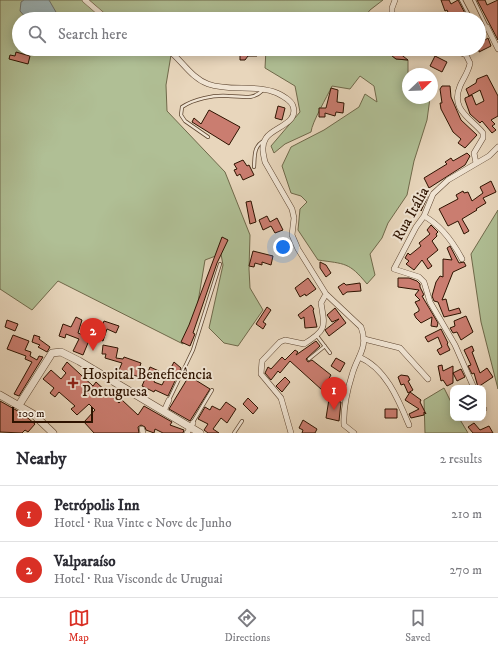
<!DOCTYPE html>
<meta charset="utf-8">
<style>
body{margin:0;font-family:"IM FELL DW Pica",serif;background:#f7f7f7;color:#2b2b33}
.controls{position:absolute;right:12px;bottom:12px;display:grid;overflow:hidden;border-radius:8px;box-shadow:0 2px 10px #0003}
.controls button{width:36px;height:36px;display:grid;place-items:center;padding:0;border:0;border-bottom:1px solid #e1e1e2;background:#fff;color:#2b2b33;font:20px sans-serif}
.compass{position:absolute;left:402px;top:68px;width:36px;height:36px;border-radius:50%;background:#fff;box-shadow:0 2px 10px #0003;rotate:67deg}
.scale{position:absolute;left:12px;bottom:10px;width:81px;box-sizing:border-box;padding-left:4px;border:2px solid #2e1300;border-top:0;font-size:11px;line-height:14px;white-space:nowrap;color:#2e1300;-webkit-text-stroke:3px #f0e4d3;paint-order:stroke}
.you{position:absolute;left:283px;top:247px;width:14px;height:14px;margin:-10px;border:3px solid #fff;border-radius:50%;background:#1a73e8;box-shadow:0 0 0 6px #1a73e833}
.badge{display:grid;place-items:center;width:26px;height:26px;border-radius:50%;background:#d93025;color:#fff;font-size:13px;font-weight:700}
.pin{position:absolute;translate:-50% -33px;filter:drop-shadow(0 1px 2px #0008)}
.pin::after{content:'';position:absolute;top:21px;width:14px;height:12px;background:inherit;clip-path:polygon(0 0,100% 0,50% 100%)}
.list{margin:0;padding:0;list-style:none}
h2{display:flex;justify-content:space-between;align-items:center;height:52px;margin:0;padding:0 16px;font-size:17px}
h2 small{font-size:13px;font-weight:400;color:#7c7c81}
.list li{display:grid;grid-template-columns:26px 1fr auto;gap:12px;align-items:center;box-sizing:border-box;height:56px;padding:0 16px;border-top:1px solid #e1e1e2}
.list b{display:block;font-size:15px;white-space:nowrap}
.list p{margin:0;font-size:13px;white-space:nowrap;color:#7c7c81}
.list em{font-size:13px;font-style:normal;color:#7c7c81}
.icon{flex:none;width:22px;height:22px;fill:none;stroke:currentColor;stroke-width:2;stroke-linecap:round;stroke-linejoin:round}
.map{position:relative;flex:none;width:498px;height:433px;overflow:hidden}
.search{position:absolute;background:#fff;box-shadow:0 2px 10px #0003;left:12px;right:12px;top:12px;height:44px;display:flex;align-items:center;gap:10px;box-sizing:border-box;padding:0 14px;border-radius:22px;color:#7c7c81;font-size:15px}
.sheet{height:164px;background:#fff}
nav{display:flex;justify-content:space-around;align-items:center;box-sizing:border-box;height:56px;border-top:1px solid #e1e1e2;background:#fff;font-size:11px;color:#7c7c81}
nav a{display:grid;justify-items:center;gap:2px}
nav .on{color:#d93025}
.map>svg:first-child{display:block}
.green{fill:#b0bf95;stroke:#6f694a}
.water{fill:#9bb6bb;stroke:#6f7570}
.building{fill:#ca7d70;stroke:#2e1300}
.lines{fill:none;stroke-linecap:round;stroke-linejoin:round}
.service-casing{stroke:#5c442f;stroke-width:4}
.minor-casing{stroke:#5c442f;stroke-width:6}
.tertiary-casing{stroke:#5c442f;stroke-width:8}
.service{stroke:#f0e4d3;stroke-width:2.5}
.minor{stroke:#f0e4d3;stroke-width:5}
.tertiary{stroke:#f0e4d3;stroke-width:7}
.poi-dot{fill:#8f2418;stroke:#f0e4d3;stroke-width:1.5}
.labels{text-anchor:middle;dominant-baseline:central;stroke-width:4;stroke-linejoin:round;paint-order:stroke}
.street-label{font-size:15px;fill:#2e1300;stroke:#f0e4d3}
.poi-label{font-size:15px;fill:#2e1300;stroke:#f0e4d3;text-anchor:start}
</style>
<div class="map">
<svg width="498" height="433" viewBox="0 0 498 433">
<rect width="100%" height="100%" fill="#e8d6bc"/>
<filter id="stains"><feTurbulence type="fractalNoise" baseFrequency=".005" numOctaves="4"/><feColorMatrix values="0 0 0 0 .2 0 0 0 0 .09 0 0 0 0 .02 0 0 0 .5 -.17"/></filter>
<radialGradient id="worn" r=".72"><stop offset=".6" stop-color="#630" stop-opacity="0"/><stop offset="1" stop-color="#630" stop-opacity=".3"/></radialGradient>
<path class="green" d="M 0,0 L 383,0 L 370,10 L 363,19 L 206,19 L 203,16 L 191,19 L 19,19 L 19,49 L 172,49 L 166,85 L 167,111 L 225,172 L 250,235 L 249,269 L 250,288 L 263,310 L 238,346 L 224,343 L 209,328 L 223,265 L 221,254 L 205,260 L 196,314 L 183,344 L 58,281 L 32,310 L 0,289 Z
M 266,49 L 353,49 L 355,51 L 363,49 L 383,49 L 396,59 L 408,60 L 408,98 L 430,98 L 427,120 L 414,161 L 407,195 L 388,223 L 382,238 L 370,254 L 375,275 L 367,284 C 349,262 345,264 318,260 L 298,230 L 300,209 L 307,202 L 301,196 L 291,193 L 282,166 L 291,147 L 324,130 L 359,107 L 365,94 L 377,102 L 374,86 L 360,76 L 350,89 L 332,86 C 327,97 312,122 311,132 L 285,144 L 274,153 L 271,146 L 300,112 L 295,86 L 265,68 Z
M 498,210 L 498,389 L 481,322 L 471,254 Z
M 444,388 L 453,406 L 453,418 L 459,418 L 468,433 L 425,433 L 424,400 Z"/>
<path class="water" d="M 24,0 L 49,0 L 60,19 L 27,19 L 20,11 L 21,2 Z"/>
<path class="building" d="M 441,0 L 449,0 L 451,4 L 458,0 L 468,19 L 451,19 L 447,10 L 445,11 Z
M 477,0 L 485,0 L 487,5 L 498,0 L 498,40 Z
M 488,38 L 491,46 L 479,52 L 479,44 Z
M 243,49 L 253,49 L 257,52 L 257,56 L 248,56 L 245,60 L 240,60 L 240,52 L 243,52 Z
M 389,49 L 394,49 L 408,60 L 396,59 L 387,52 Z
M 16,52 L 30,56 L 28,64 L 9,59 L 10,55 L 15,56 Z
M 435,56 L 447,62 L 442,72 L 430,66 Z
M 487,75 L 498,96 L 498,116 L 491,120 L 495,124 L 492,126 L 496,130 L 492,133 L 482,121 L 480,123 L 470,114 L 465,100 L 465,98 L 472,95 L 476,105 L 484,101 L 480,90 L 469,96 L 466,89 L 476,83 L 477,79 Z
M 442,86 L 450,86 L 451,97 L 461,120 L 477,135 L 465,148 L 458,143 L 461,139 L 453,132 L 441,109 L 440,103 L 442,103 L 440,89 Z
M 331,88 L 338,90 L 337,102 L 344,103 L 343,113 L 336,112 L 335,116 L 325,113 L 325,117 L 319,117 L 319,108 L 326,108 Z
M 278,106 L 285,108 L 282,120 L 275,118 Z
M 209,110 L 240,127 L 229,145 L 192,122 L 194,118 L 201,124 Z
M 467,153 L 470,156 L 465,165 L 429,188 L 424,178 L 447,164 L 445,162 L 451,158 L 453,161 Z
M 243,160 L 247,166 L 249,165 L 254,175 L 243,180 L 240,174 L 237,176 L 234,170 L 237,169 L 234,164 Z
M 491,181 L 496,192 L 483,198 L 486,203 L 476,209 L 477,210 L 462,219 L 469,231 L 464,234 L 458,221 L 448,226 L 439,209 L 458,199 L 456,195 L 463,191 L 464,193 L 468,192 L 472,201 L 483,193 L 480,187 Z
M 419,191 L 428,196 L 421,211 L 423,199 L 416,195 Z
M 251,201 L 256,222 L 250,224 L 246,202 Z
M 267,216 L 270,222 L 277,218 L 283,230 L 275,233 L 271,226 L 263,230 L 259,220 Z
M 431,225 L 438,232 L 436,234 L 437,236 L 432,241 L 438,250 L 427,259 L 432,266 L 428,269 L 422,260 L 414,270 L 406,264 L 409,261 L 405,258 L 408,253 L 410,255 L 421,246 L 419,243 L 430,234 L 427,230 Z
M 222,237 L 228,240 L 217,263 L 193,333 L 195,334 L 190,346 L 181,342 L 189,325 Z
M 450,246 L 459,263 L 464,262 L 466,266 L 453,272 L 442,300 L 446,299 L 449,311 L 459,308 L 461,313 L 444,317 L 438,302 L 434,301 L 432,296 L 436,282 L 440,276 L 443,277 L 443,259 L 452,260 L 447,248 Z
M 253,251 L 273,256 L 271,265 L 262,262 L 262,265 L 255,263 L 254,267 L 249,266 Z
M 320,262 L 326,265 L 331,273 L 326,277 L 320,268 Z
M 308,278 L 316,289 L 306,296 L 305,294 L 300,297 L 295,288 Z
M 398,278 L 409,278 L 417,281 L 420,284 L 420,287 L 424,295 L 422,296 L 438,323 L 437,327 L 431,326 L 432,317 L 421,323 L 416,318 L 414,314 L 419,311 L 419,309 L 415,302 L 420,300 L 415,295 L 419,290 L 398,287 Z
M 344,283 L 346,285 L 360,283 L 361,291 L 347,292 L 343,295 L 338,287 Z
M 311,305 L 314,309 L 313,310 L 317,327 L 305,328 L 304,317 L 301,319 L 298,315 Z
M 267,307 L 271,310 L 263,322 L 266,324 L 263,329 L 256,324 Z
M 335,308 L 346,323 L 329,336 L 325,330 L 339,319 L 332,322 L 327,315 Z
M 466,316 L 473,332 L 461,340 L 457,332 L 453,333 L 450,328 L 455,326 L 454,321 Z
M 76,317 L 82,320 L 78,333 L 90,338 L 83,355 L 73,351 L 79,339 L 66,334 L 65,338 L 59,336 L 63,324 L 71,327 Z
M 7,320 L 18,324 L 15,331 L 5,327 Z
M 104,321 L 119,326 L 116,333 L 107,329 L 103,341 L 94,337 L 98,325 L 102,326 Z
M 441,329 L 448,343 L 447,344 L 450,350 L 440,355 L 437,350 L 442,347 L 438,337 L 428,342 L 425,337 Z
M 13,335 L 29,341 L 25,350 L 31,352 L 30,356 L 37,360 L 39,356 L 43,357 L 19,396 L 14,394 L 32,362 L 25,359 L 26,356 L 7,349 Z
M 34,335 L 40,337 L 39,339 L 50,347 L 47,352 L 38,347 L 40,345 L 32,342 Z
M 316,341 L 320,346 L 306,359 L 308,362 L 312,360 L 331,375 L 322,390 L 290,361 L 280,373 L 278,371 L 271,380 L 265,373 L 268,367 L 271,369 L 282,357 L 285,360 L 295,350 L 298,352 L 296,355 Z
M 103,345 L 118,348 L 116,358 L 123,359 L 124,357 L 141,363 L 139,369 L 148,372 L 150,367 L 159,371 L 154,382 L 162,385 L 174,362 L 181,368 L 168,396 L 155,390 L 154,392 L 142,386 L 145,379 L 119,370 L 122,363 L 105,358 L 106,354 L 102,354 Z
M 472,346 L 474,351 L 472,352 L 480,373 L 487,368 L 493,377 L 478,387 L 474,373 L 472,374 L 468,366 L 471,365 L 464,350 Z
M 336,358 L 345,363 L 340,372 L 331,366 Z
M 67,362 L 93,386 L 96,382 L 119,403 L 122,400 L 138,415 L 144,406 L 172,422 L 170,425 L 184,430 L 183,433 L 163,433 L 155,429 L 154,433 L 146,430 L 145,427 L 141,425 L 138,427 L 139,433 L 94,433 L 84,422 L 95,410 L 89,404 L 77,415 L 71,409 L 75,406 L 59,392 L 55,397 L 50,393 L 54,388 L 43,379 L 51,370 L 61,379 L 66,373 L 62,369 Z
M 442,365 L 443,371 L 453,366 L 453,373 L 461,369 L 465,377 L 457,381 L 453,373 L 453,383 L 447,386 L 443,380 L 441,381 L 438,366 Z
M 401,375 L 408,376 L 410,380 L 408,381 L 413,390 L 408,393 L 404,384 L 401,385 L 398,377 Z
M 189,376 L 210,389 L 190,421 L 169,409 Z
M 285,377 L 290,382 L 282,392 L 276,386 Z
M 410,392 L 421,400 L 420,402 L 426,414 L 424,412 L 424,415 L 411,418 L 409,414 L 419,409 L 405,400 Z
M 248,398 L 258,408 L 253,414 L 243,404 Z
M 329,399 L 341,402 L 339,421 L 326,418 Z
M 0,401 L 23,414 L 35,424 L 28,432 L 25,430 L 22,433 L 0,432 Z
M 226,402 L 236,409 L 227,423 L 221,418 L 213,429 L 219,433 L 208,433 L 204,430 L 208,424 L 198,419 L 205,407 L 210,410 L 212,406 L 220,410 Z
M 385,409 L 397,409 L 397,418 L 385,418 Z
M 303,420 L 317,429 L 315,433 L 302,433 L 303,430 L 299,428 Z
M 474,423 L 480,430 L 489,426 L 493,433 L 473,433 L 468,427 Z"/>
<g class="lines">
<g class="service-casing">
<path id="service" d="M 461,0 L 471,19
M 474,0 L 487,27 L 479,29
M 208,137 L 185,121 L 181,115 L 182,107 C 194,99 213,95 228,96 C 242,96 252,101 263,90
M 254,167 C 255,156 253,146 265,140
M 317,336 L 330,353
M 309,359 L 325,346
M 169,400 L 193,350 L 220,264
M 193,422 L 212,390
M 234,433 L 242,421"/>
</g>
<g class="minor-casing">
<path id="minor" d="M 85,0 L 107,19
M 392,19 L 392,8 L 395,0
M 487,27 L 498,49
M 167,49 C 181,59 191,78 208,84 C 230,92 256,84 277,93 C 283,96 291,100 293,106 C 299,124 273,127 266,138 C 261,146 263,153 265,162 L 292,209 L 294,218 L 292,235 L 298,249 L 326,294 L 361,327 C 369,348 357,356 352,375 C 347,391 343,408 344,425 L 354,433
M 452,49 L 466,55 L 470,63 C 469,71 463,79 460,86 C 450,110 471,118 483,133 L 483,138 L 474,153 L 476,163
M 424,216 C 442,226 453,242 462,259
M 364,339 L 400,348 L 428,379
M 359,357 C 386,368 399,401 409,425
M 474,388 L 455,345 L 430,302 L 424,282 L 419,277 L 394,269 L 416,227 L 424,216 L 433,194 L 448,180 L 489,156 L 498,147
M 483,408 L 484,409
M 164,411 L 169,400
M 142,429 L 143,433
M 187,433 L 193,423
M 291,433 L 281,398 L 261,374 L 262,361 L 280,342 L 285,340 L 304,344 C 327,330 325,327 321,303 L 326,294"/>
</g>
<g class="tertiary-casing">
<path id="tertiary" d="M 0,395 L 33,414 L 53,433
M 19,405 L 52,353 L 61,352 L 79,361 L 200,433"/>
</g>
<use href="#service" class="service"/>
<use href="#minor" class="minor"/>
<use href="#tertiary" class="tertiary"/>
</g>
<path class="poi-dot" d="M71 377h4v4h4v4h-4v4h-4v-4h-4v-4h4z"/>
<g class="labels">
<g class="street-label">
<text transform="translate(411 214) rotate(-61)">Rua Itália</text>
</g>
<g class="poi-label">
<text x="82" y="374">Hospital Beneficência<tspan x="82" dy="17">Portuguesa</tspan></text>
</g>
</g>
<rect width="100%" height="100%" filter="url(#stains)"/>
<rect width="100%" height="100%" fill="url(#worn)"/>
</svg>
<div class="controls">
<button><svg class="icon" aria-label="layers" viewBox="0 0 24 24"><path d="M12 4l9 5-9 5-9-5zM3 14l9 5 9-5"/></svg></button>
</div>
<svg class="compass" viewBox="-18 -18 36 36"><path d="M0-13l5 13h-10z" fill="#e53935"/><path d="M0 13l5-13h-10z" fill="#7c7c81"/></svg>
<div class="scale">100 m</div>
<div class="you"></div>
<div class="pin badge" style="left:334px;top:410px">1</div>
<div class="pin badge" style="left:93px;top:351px">2</div>
<div class="search"><svg class="icon" aria-label="search" viewBox="0 0 24 24"><circle cx="10" cy="10" r="6"/><path d="M15 15l6 6"/></svg>Search here</div>
</div>
<section class="sheet">
<h2>Nearby<small>2 results</small></h2>
<ul class="list">
<li><span class="badge">1</span><div><b>Petrópolis Inn</b><p>Hotel · Rua Vinte e Nove de Junho</p></div><em>210 m</em></li>
<li><span class="badge">2</span><div><b>Valparaíso</b><p>Hotel · Rua Visconde de Uruguai</p></div><em>270 m</em></li>
</ul>
</section>
<nav>
<a class="on"><svg class="icon" aria-label="map" viewBox="0 0 24 24"><path d="M3 6l6-2 6 2 6-2v14l-6 2-6-2-6 2zM9 4v14M15 6v14"/></svg>Map</a>
<a><svg class="icon" aria-label="directions" viewBox="0 0 24 24"><path d="M12 3l9 9-9 9-9-9zM9 14v-3h6M13 9l2 2-2 2"/></svg>Directions</a>
<a><svg class="icon" aria-label="saved" viewBox="0 0 24 24"><path d="M7 4h10v16l-5-4-5 4z"/></svg>Saved</a>
</nav>
